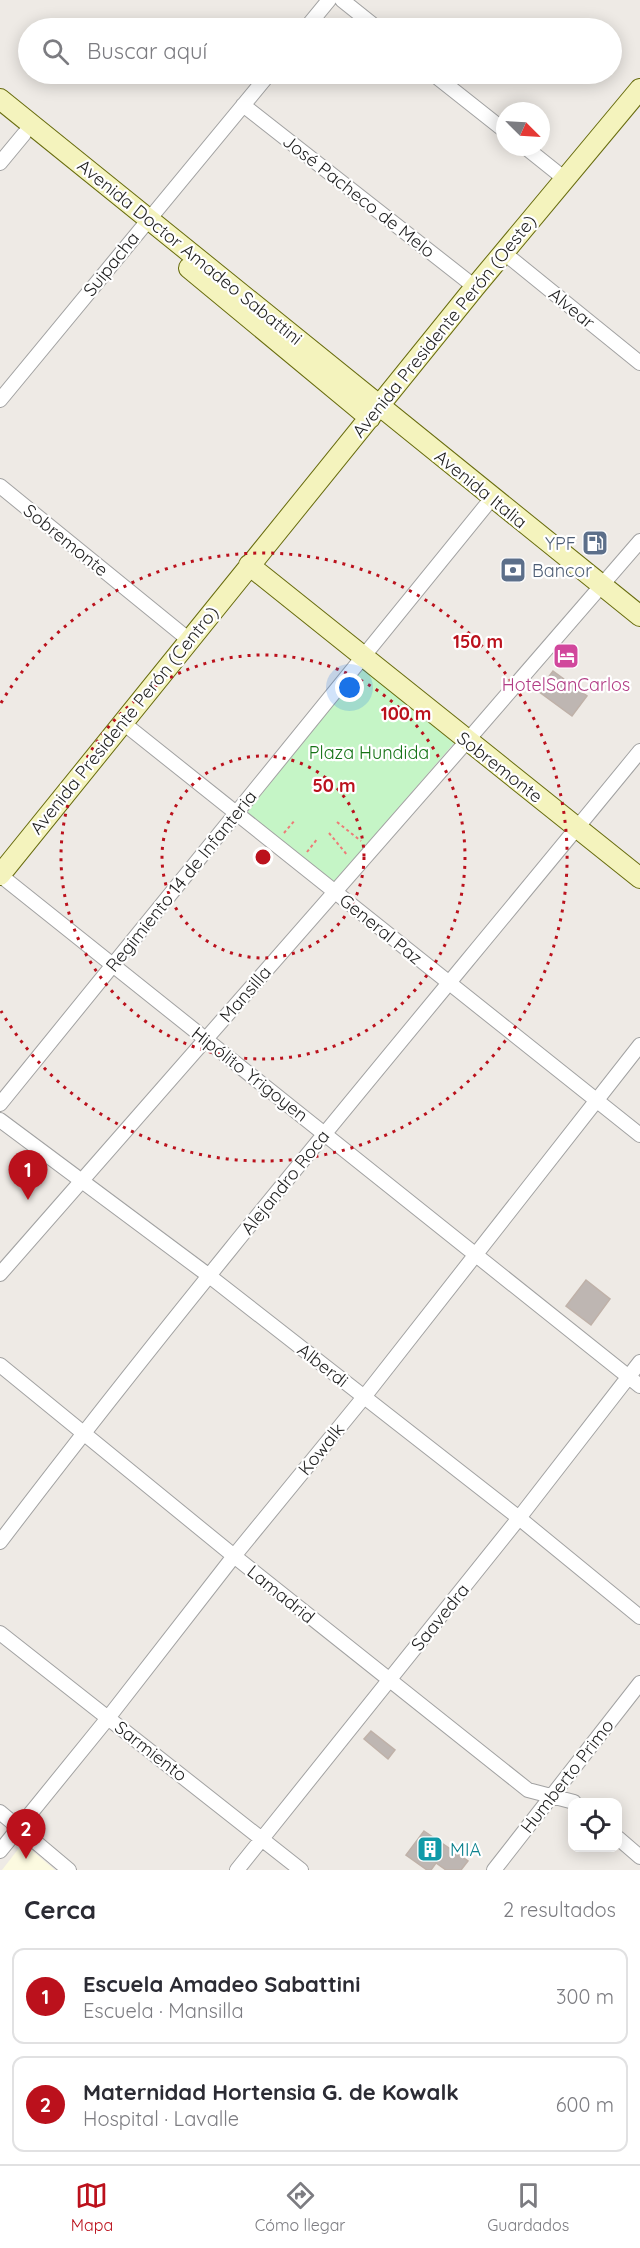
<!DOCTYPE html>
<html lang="es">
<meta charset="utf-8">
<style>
body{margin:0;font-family:Quicksand,sans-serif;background:#f2f2f3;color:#2b2b33}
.controls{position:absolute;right:18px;bottom:18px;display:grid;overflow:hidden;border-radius:12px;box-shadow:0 3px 15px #0003}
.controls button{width:54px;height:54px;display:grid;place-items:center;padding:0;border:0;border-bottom:2px solid #e1e1e2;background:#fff;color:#2b2b33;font:30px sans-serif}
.compass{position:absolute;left:496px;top:102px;width:54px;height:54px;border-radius:50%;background:#fff;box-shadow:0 3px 15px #0003;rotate:114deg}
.you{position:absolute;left:350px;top:688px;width:21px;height:21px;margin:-15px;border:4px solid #fff;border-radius:50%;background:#1a73e8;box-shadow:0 0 0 9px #1a73e833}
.badge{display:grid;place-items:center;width:39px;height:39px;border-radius:50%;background:#bb111c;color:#fff;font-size:20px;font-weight:700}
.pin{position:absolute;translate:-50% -50px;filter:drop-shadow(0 2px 3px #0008)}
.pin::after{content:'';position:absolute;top:32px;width:21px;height:18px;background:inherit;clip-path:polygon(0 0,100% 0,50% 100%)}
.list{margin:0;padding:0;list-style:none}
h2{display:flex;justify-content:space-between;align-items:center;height:78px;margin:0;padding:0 24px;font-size:26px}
h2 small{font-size:20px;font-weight:400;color:#7c7c81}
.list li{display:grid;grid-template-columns:39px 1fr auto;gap:18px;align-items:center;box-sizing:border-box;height:96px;margin:0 12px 12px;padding:0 12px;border:2px solid #e1e1e2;border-radius:12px}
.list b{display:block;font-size:22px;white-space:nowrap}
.list p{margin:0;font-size:20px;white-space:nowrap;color:#7c7c81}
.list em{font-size:20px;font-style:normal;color:#7c7c81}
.icon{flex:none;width:33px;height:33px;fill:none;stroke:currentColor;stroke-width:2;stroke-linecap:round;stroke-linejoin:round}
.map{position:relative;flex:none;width:640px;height:1870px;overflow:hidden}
.search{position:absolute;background:#fff;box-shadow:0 3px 15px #0003;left:18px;right:18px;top:18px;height:66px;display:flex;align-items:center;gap:15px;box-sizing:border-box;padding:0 21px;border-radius:33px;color:#7c7c81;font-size:22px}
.sheet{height:294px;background:#fff}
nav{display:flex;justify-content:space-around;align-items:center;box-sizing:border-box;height:84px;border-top:2px solid #e1e1e2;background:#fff;font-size:16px;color:#7c7c81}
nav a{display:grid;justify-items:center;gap:3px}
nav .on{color:#bb111c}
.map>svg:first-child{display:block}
.education{fill:#fcfae0}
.park{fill:#c5f5c6}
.building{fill:#beb6b2;stroke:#bfb1a8;stroke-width:1.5}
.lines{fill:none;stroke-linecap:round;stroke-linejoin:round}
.street-casing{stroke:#a2a2a2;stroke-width:16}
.secondary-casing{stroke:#686c0e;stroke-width:22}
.path{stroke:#ee7a76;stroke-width:2;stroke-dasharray:3 3;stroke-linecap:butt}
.street{stroke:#fff;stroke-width:14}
.secondary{stroke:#f4f3bd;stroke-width:20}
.ring{fill:none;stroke:#bb111c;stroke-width:3;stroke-dasharray:3 6}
.labels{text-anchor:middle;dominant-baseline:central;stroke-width:4.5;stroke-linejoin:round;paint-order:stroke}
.street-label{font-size:18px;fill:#1e1e1e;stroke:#fff}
.service-label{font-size:18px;fill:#4e5e75;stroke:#fff;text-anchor:end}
.hotel-label{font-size:18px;fill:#b23c85;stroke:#fff}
.park-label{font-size:18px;fill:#157316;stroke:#fff}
.culture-label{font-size:18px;fill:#0d838f;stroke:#fff;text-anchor:start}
.centre{fill:#bb111c;stroke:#fff;stroke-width:3}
.ring-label{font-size:18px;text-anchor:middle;font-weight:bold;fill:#bb111c;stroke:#fff;stroke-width:4.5;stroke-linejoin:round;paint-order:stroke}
</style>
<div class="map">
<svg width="640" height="1870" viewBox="0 0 640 1870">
<rect width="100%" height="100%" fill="#eeeae5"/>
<path class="education" d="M 19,1848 L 29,1848 L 55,1870 L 2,1870 Z"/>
<path class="park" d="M 362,667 L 454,743 L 335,882 L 246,814 Z"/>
<path class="building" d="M 553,671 L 587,696 L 572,716 L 538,691 Z
M 586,1280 L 610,1299 L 591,1325 L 566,1306 Z
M 371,1731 L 395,1750 L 388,1759 L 364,1739 Z
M 424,1831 L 468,1861 L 461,1870 L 446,1870 L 436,1863 L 431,1870 L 427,1870 L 406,1855 Z"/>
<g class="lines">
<g class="street-casing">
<path id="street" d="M 342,0 L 377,28
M 306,28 L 329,0
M 433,74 L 505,131
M 243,105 L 475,287
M 525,147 L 565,179
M 0,163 L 24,134
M 503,252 L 640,363
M 0,400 L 269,74
M 0,486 L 188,639
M 122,722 L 640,1135
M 0,875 L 640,1386
M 0,1104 L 492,498
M 0,1120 L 208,1275 L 519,1518 L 640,1617
M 0,1274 L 467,741 L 640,541
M 0,1365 L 234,1556 L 528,1790 L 574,1802
M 0,1542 C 205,1272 425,1014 640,751
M 0,1633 L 301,1870
M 0,1812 L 69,1870
M 618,1838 L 640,1857
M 0,1851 L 108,1718 L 234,1556 L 364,1397 L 640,1045
M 237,1870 L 519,1518 L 640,1362
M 494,1870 L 640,1683"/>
</g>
<g class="secondary-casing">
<path id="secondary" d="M 0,99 L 640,616
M 189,268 L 370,418
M 249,565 L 640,878
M 0,875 L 475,287 L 640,89"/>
</g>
<path class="path" d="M 337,822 L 361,841
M 284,833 L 295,820
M 329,833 L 348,856
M 307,852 L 318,838"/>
<use href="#street" class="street"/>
<use href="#secondary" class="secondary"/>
</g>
<g class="ring">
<circle cx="263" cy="857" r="101"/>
<circle cx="263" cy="857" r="202"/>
<path d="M1 703A304 304 0 1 1 1 1011"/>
</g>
<defs>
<g id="fuel-square" transform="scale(1.35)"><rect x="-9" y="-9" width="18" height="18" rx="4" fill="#5c6f8a" stroke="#fff"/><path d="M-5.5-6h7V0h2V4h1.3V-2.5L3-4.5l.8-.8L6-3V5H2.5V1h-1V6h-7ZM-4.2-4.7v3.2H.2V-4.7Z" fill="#fff"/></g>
<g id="bank-square" transform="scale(1.35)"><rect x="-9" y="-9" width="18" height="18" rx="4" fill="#5c6f8a" stroke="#fff"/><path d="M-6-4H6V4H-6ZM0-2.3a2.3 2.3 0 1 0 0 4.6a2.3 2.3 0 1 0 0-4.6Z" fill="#fff"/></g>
<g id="hotel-square" transform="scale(1.35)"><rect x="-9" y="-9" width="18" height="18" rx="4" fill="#d1479c" stroke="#fff"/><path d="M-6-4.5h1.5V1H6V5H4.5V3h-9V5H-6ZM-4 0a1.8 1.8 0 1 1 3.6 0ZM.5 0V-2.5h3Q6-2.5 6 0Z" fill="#fff"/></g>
<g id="building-square" transform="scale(1.35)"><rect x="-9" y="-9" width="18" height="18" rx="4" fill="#0f9aa8" stroke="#fff"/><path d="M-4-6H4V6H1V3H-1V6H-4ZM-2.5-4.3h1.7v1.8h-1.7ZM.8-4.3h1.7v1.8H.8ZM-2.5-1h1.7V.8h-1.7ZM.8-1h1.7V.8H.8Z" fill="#fff"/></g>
</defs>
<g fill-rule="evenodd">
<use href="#fuel-square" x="595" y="543"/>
<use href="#bank-square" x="513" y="570"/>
<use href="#hotel-square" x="566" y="656"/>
<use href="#building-square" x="430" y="1849"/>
</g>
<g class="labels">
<g class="street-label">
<text transform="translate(359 196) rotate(38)">José Pacheco de Melo</text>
<text transform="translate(190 252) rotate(39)">Avenida Doctor Amadeo Sabattini</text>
<text transform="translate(111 264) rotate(-51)">Suipacha</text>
<text transform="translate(572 308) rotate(39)">Alvear</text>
<text transform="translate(444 326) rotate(-51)">Avenida Presidente Perón (Oeste)</text>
<text transform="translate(481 489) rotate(39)">Avenida Italia</text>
<text transform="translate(66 540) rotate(39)">Sobremonte</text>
<text transform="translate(124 720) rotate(-51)">Avenida Presidente Perón (Centro)</text>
<text transform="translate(500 767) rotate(38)">Sobremonte</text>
<text transform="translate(181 881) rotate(-51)">Regimiento 14 de Infanteria</text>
<text transform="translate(381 929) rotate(39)">General Paz</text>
<text transform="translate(245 994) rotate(-49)">Mansilla</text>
<text transform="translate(250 1074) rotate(38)">Hipólito Yrigoyen</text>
<text transform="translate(285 1182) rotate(-51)">Alejandro Roca</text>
<text transform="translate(323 1365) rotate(38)">Alberdi</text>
<text transform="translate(321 1449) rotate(-51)">Kowalk</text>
<text transform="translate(281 1594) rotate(39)">Lamadrid</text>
<text transform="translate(440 1617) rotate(-51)">Saavedra</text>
<text transform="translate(151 1751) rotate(38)">Sarmiento</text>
<text transform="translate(567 1776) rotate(-52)">Humberto Primo</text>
</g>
<g class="service-label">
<text x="576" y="543">YPF</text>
<text x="532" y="570" text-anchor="start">Bancor</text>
</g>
<g class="hotel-label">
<text x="566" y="684">HotelSanCarlos</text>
</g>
<g class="park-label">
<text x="369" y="752">Plaza Hundida</text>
</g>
<g class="culture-label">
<text x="450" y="1849">MIA</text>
</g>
</g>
<circle cx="263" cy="857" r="9" class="centre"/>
<g class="ring-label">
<text x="478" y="648">150 m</text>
<text x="406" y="720">100 m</text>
<text x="334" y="792">50 m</text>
</g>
</svg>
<div class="controls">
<button><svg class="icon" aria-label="locate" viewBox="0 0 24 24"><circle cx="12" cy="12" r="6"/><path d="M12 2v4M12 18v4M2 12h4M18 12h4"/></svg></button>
</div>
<svg class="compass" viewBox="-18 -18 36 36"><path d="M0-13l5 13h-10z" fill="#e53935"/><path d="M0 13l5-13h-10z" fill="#7c7c81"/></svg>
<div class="you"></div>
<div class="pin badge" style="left:28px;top:1200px">1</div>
<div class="pin badge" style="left:26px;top:1859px">2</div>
<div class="search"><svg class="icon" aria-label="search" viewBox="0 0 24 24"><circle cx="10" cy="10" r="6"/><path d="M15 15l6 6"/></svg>Buscar aquí</div>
</div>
<section class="sheet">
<h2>Cerca<small>2 resultados</small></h2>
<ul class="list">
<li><span class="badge">1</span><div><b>Escuela Amadeo Sabattini</b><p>Escuela · Mansilla</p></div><em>300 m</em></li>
<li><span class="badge">2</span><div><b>Maternidad Hortensia G. de Kowalk</b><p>Hospital · Lavalle</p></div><em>600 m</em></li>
</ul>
</section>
<nav>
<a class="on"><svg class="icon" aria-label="map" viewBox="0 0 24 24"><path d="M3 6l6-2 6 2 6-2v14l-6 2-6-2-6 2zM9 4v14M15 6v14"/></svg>Mapa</a>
<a><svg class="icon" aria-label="directions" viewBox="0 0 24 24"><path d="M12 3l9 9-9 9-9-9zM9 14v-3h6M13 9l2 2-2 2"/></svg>Cómo llegar</a>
<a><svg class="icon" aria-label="saved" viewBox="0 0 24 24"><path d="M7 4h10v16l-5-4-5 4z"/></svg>Guardados</a>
</nav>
